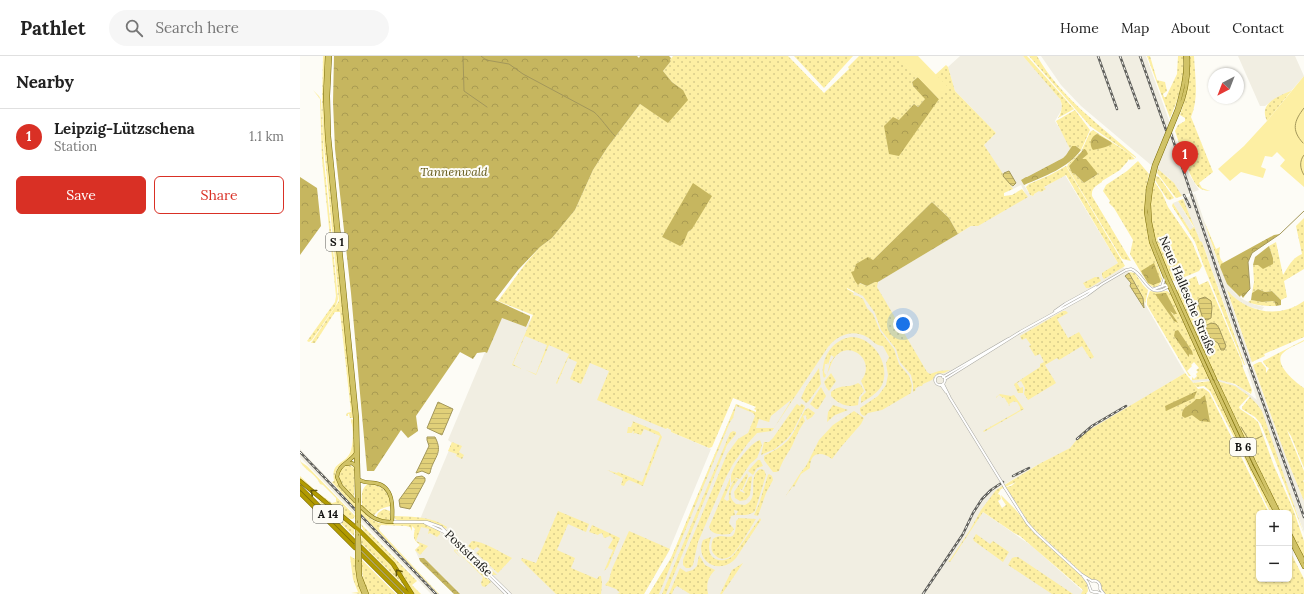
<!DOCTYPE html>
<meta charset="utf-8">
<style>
body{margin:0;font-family:Lora,serif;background:#f6f6f6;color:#222}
.controls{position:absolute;right:12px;bottom:12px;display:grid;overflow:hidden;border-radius:6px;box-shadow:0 1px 3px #0004}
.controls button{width:36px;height:36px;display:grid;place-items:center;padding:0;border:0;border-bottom:1px solid #e0e0e0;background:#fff;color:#222;font:20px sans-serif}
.compass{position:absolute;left:908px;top:12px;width:36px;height:36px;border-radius:50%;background:#fff;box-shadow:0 1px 3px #0004;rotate:222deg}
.you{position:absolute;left:603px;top:268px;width:14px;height:14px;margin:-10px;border:3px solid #fff;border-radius:50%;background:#1a73e8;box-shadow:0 0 0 6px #1a73e833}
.badge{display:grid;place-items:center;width:26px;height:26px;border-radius:50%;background:#d93025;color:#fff;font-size:13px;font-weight:700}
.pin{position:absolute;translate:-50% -33px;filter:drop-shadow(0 1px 2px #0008)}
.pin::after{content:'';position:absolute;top:21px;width:14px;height:12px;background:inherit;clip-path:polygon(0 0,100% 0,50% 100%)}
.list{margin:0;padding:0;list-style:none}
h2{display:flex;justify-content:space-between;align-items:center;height:52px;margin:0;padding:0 16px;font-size:17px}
h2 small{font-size:13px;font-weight:400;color:#767676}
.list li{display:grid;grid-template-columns:26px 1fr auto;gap:12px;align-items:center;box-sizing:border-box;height:56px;padding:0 16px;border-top:1px solid #e0e0e0}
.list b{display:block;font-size:15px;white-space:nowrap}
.list p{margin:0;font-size:13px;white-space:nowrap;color:#767676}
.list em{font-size:13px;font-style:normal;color:#767676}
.actions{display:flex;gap:8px;padding:12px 16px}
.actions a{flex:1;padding:9px 0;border:1px solid #d93025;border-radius:6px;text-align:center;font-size:14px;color:#d93025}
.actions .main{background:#d93025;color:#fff}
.icon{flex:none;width:22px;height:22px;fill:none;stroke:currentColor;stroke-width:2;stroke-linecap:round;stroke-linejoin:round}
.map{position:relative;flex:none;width:1004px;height:538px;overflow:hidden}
header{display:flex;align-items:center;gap:24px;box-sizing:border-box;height:56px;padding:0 20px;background:#fff;border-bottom:1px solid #e0e0e0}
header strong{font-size:19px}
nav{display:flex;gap:22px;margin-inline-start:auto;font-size:14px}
.search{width:280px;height:36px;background:#f6f6f6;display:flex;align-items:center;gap:10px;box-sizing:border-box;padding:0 14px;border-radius:22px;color:#767676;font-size:15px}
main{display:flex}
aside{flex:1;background:#fff}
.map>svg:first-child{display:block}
.built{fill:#f1eee2}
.grass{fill:url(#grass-dots);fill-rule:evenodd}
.forest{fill:url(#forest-crowns)}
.park{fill:#fdefa3}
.water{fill:url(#water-rules);stroke:#a3975a}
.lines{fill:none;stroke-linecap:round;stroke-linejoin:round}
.stream{stroke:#a3975a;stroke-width:1}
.tertiary-casing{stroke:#a7a6a1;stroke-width:3}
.primary-casing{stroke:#7a6b06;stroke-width:4}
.motorway-casing{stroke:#7a6b06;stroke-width:4.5}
.tertiary{stroke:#fff;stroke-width:2}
.primary{stroke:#d1c367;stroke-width:3}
.motorway{stroke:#b29b01;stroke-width:3.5}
.rail-casing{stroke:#5f5f5b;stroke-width:2.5}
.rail{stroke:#fdfcf6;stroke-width:1;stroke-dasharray:3;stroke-linecap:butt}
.tertiary-bridge-casing{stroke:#a7a6a1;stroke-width:3;stroke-linecap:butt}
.primary-bridge-casing{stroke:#7a6b06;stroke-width:4;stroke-linecap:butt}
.tertiary-bridge{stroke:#fff;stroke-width:2}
.primary-bridge{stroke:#d1c367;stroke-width:3}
.oneway{stroke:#625608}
.labels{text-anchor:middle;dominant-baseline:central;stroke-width:4;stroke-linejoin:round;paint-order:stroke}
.shield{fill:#fdfcf6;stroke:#585855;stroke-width:1}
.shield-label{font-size:11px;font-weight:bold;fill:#121210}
.park-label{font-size:12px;font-style:italic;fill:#625715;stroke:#fdfcf6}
.street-label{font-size:12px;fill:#121210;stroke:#fdfcf6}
</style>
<header>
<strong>Pathlet</strong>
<div class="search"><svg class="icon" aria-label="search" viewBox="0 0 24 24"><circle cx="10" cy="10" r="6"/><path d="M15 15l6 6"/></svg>Search here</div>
<nav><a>Home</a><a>Map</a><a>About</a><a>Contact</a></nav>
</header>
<main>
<aside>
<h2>Nearby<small></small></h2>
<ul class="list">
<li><span class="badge">1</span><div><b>Leipzig-Lützschena</b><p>Station</p></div><em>1.1 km</em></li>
</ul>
<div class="actions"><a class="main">Save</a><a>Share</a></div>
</aside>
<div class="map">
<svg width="1004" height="538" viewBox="0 0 1004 538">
<defs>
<pattern id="grass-dots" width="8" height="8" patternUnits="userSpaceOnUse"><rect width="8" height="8" fill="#fdefa3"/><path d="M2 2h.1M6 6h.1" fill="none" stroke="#d8cc8b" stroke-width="1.8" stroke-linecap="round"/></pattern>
<pattern id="forest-crowns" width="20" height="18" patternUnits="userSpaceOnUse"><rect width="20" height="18" fill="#c6b65f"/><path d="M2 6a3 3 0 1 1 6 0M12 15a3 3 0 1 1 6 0" fill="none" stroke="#a99b52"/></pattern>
<pattern id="water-rules" width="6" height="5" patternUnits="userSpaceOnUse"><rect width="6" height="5" fill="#e1d079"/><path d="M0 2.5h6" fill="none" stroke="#c0b268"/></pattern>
</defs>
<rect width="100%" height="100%" fill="#fdfcf6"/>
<path class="built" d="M 660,0 L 723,0 L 757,38 L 761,45 L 762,53 L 755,65 L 769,88 L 770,94 L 763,102 L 721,124 L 730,139 L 733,140 L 734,139 L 734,138 L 739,134 L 741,136 L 745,133 L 744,131 L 765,119 L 818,207 L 829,216 L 843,241 L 845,248 L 885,317 L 860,332 L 879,325 L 908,323 L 918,323 L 928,326 L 942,332 L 957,344 L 947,312 L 953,310 L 976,374 L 980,373 L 989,400 L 986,401 L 1004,445 L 1004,476 L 969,380 L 962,355 L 957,348 L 941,334 L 929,328 L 919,326 L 903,325 L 873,332 L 771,392 L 739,408 L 702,430 L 692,441 L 683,456 L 732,490 L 786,538 L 349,538 L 371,502 L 436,348 L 467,361 L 539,264 L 559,227 L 578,226 L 671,170 L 727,141 L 721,129 L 713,133 L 699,118 L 684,89 L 696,77 L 655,35 L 648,11 Z
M 741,0 L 846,0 L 887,115 L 899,134 L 882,140 L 869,122 L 851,109 L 781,50 L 761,29 Z
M 938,0 L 995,0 L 1004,20 L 992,34 L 973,44 L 965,50 L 960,50 Z
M 895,138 L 917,203 L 927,228 L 936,238 L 944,244 L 953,248 L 964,251 L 962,254 L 950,251 L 941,247 L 927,235 L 952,306 L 946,309 L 902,186 L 900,186 L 883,143 Z
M 878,145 L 894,172 L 890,174 L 873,147 Z
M 233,259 L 279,278 L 366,372 L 372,374 L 371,376 L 411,393 L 368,497 L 344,538 L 154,538 L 120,505 L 115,494 L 120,489 L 115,484 L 118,468 L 152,387 L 148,384 L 185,296 L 187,297 L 202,261 L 226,271 Z
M 0,393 L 78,475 L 80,475 L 139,538 L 131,538 L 119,525 L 0,401 Z"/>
<path class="grass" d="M 23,0 L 26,0 L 26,81 L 28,112 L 52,346 L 53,362 L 50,362 L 49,358 L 48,358 L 48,360 L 46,360 L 47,357 L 51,356 L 40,256 L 35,256 L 15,287 L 11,287 L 39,245 L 23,81 L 22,46 Z
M 373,0 L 488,0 L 524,37 L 549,13 L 548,11 L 559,0 L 599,0 L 599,1 L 618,21 L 612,26 L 613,30 L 626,42 L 618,51 L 614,48 L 599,65 L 589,98 L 648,32 L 635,19 L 646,9 L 648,11 L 655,35 L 696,77 L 684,89 L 713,133 L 704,137 L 704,140 L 712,139 L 722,133 L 728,141 L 678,170 L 671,170 L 658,178 L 649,162 L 632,146 L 573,204 L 559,227 L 567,230 L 575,226 L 578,226 L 577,231 L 627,316 L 630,318 L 639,315 L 650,314 L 644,317 L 636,318 L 632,324 L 623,328 L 622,330 L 620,330 L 620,331 L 619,330 L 615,333 L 616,334 L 613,336 L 613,328 L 611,319 L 600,306 L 596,293 L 581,274 L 575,257 L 563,240 L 547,232 L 547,233 L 554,237 L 553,239 L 558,240 L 563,243 L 567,252 L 573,258 L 580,275 L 594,293 L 599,308 L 609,320 L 612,329 L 611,337 L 582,354 L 568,357 L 565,360 C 561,360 560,356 560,352 L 578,340 L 586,329 L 588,319 L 586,307 L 589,301 L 583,290 C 574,289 574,285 567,281 C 552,273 538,279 528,291 L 472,375 L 457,377 L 448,387 L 433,408 L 426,421 L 398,486 L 393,509 L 390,512 L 386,512 L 383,509 L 383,504 L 427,398 L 438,383 L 448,377 L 455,360 L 453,357 L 436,350 L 433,362 L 430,366 L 359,538 L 349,538 L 371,502 L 436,348 L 456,356 L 456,354 L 454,353 L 456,351 L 433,342 L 412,391 L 409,392 L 371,376 L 371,374 L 367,372 L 366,373 L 297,344 L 309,315 L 290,307 L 281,328 L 270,323 L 277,306 L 268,302 L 257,328 L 256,327 L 269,298 L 249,289 L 236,319 L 226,314 L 236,318 L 247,289 L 225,280 L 213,308 L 222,313 L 212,309 L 233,259 L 198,245 L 226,207 L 240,191 L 252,182 L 275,154 L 293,114 L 307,92 L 340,48 L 351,55 L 383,34 L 372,26 L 363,15 L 371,5 L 370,4 ZM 392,173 L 388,176 L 380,189 L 362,181 ZM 492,343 L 474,372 L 456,372 L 459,363 L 469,366 L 471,360 Z
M 494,0 L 553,0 L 524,32 Z
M 723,0 L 727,0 L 774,53 L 758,62 C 762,56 763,49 760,43 Z
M 729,0 L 737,0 C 761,42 801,70 836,101 L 836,102 L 790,70 Z
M 847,0 L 850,0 L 857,24 L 865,26 L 867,35 L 863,38 L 864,41 L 866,41 L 877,18 L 878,0 L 883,0 C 885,23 879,42 870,62 Z
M 890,0 L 894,0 C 895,21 899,42 891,61 L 913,116 L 899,127 L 902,132 L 910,135 C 907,135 904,134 901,133 C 889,126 880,88 875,75 L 878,69 L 885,65 L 885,62 L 880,59 C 887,40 890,21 890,0 Z
M 13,34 L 19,40 L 21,44 L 24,105 L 38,243 L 36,249 L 12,284 L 9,286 L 7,285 L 35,246 L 36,240 L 22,103 L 20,43 Z
M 992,34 L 967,65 C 958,46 979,41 992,34 Z
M 775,54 L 790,74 L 781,94 L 776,90 L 772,90 L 770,93 L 756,65 Z
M 793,74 L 830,98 L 835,103 L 829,104 L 828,103 L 828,105 L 820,114 L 802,125 L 802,126 C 796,130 791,132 792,140 L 831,205 L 822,203 L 767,111 L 768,108 L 781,96 L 790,76 ZM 784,93 L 780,103 L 798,118 L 784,127 L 775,118 L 772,117 L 769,110 Z
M 838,105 L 849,118 C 843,141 844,165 851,188 C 854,200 859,211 862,223 L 859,229 L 856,231 L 853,231 L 848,228 L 830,198 L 833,184 L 814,152 L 809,147 L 810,145 L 803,135 L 806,129 L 827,115 Z
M 766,110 L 825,210 L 804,223 L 802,220 L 802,217 L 818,207 L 766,119 L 744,131 L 746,133 L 741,136 L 739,135 L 734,138 L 734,139 L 733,140 L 730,139 L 726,131 L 729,128 L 750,119 Z
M 858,113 L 874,127 L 882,140 L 876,142 L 857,117 Z
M 856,120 L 859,121 L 874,142 L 870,144 L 867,143 L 855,124 Z
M 854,125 L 862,137 L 868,151 L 892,186 L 902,210 L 899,215 L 875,225 L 872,224 C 857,191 844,161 854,125 Z
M 883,143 L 900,185 L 902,186 L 945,309 L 944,309 L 905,213 L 895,186 L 872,150 L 873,147 L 890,174 L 894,171 L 878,145 Z
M 1004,162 L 1004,213 L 984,225 L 987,241 L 981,244 L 972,235 L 965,236 L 958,233 L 952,237 L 954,226 L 953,209 L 958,209 L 973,202 L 969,190 L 976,186 L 983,219 C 988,211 992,202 1002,198 L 996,170 Z
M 904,165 L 916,193 L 920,191 C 919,196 919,203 923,206 L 920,211 Z
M 774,212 L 783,227 L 795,221 L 799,221 L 801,225 L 789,232 L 786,232 Z
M 829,216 L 835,217 L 843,229 L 848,234 L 845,248 L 843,241 Z
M 896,220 L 899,229 L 908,225 L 942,306 L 943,312 L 952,334 L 951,338 L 935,328 L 916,323 L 876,235 L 878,234 L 877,229 Z
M 927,234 C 947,257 979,263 1004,245 L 1004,281 L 964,298 L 965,300 L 952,306 Z
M 850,235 L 856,236 L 867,235 L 872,239 L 910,323 L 892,324 L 892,321 L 894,323 L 897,320 L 896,318 L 898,316 L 896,314 L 899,312 L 894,306 L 891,309 L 892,310 L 887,315 L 891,320 L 889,320 L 847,249 L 847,243 Z
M 951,244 L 962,246 L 974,245 L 976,250 C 966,250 958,250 948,246 Z
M 763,255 L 766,255 L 768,257 L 757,263 L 768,282 L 779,276 L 794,301 L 791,303 L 789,301 L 782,290 L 759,304 L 757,302 L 745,309 L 756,327 L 728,344 L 724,338 L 725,332 L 721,325 L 717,327 L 720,332 L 723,331 L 723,337 L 718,337 L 714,328 L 740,311 L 740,308 L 744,306 L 740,298 L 735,300 L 729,290 L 731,289 L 726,282 L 722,284 L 720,280 Z
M 551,281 C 573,281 591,308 582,329 C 577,338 569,342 561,347 L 561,341 L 566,336 L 561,325 C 577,305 550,283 535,301 C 531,306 530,313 527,318 L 530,307 L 534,301 L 531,299 L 528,309 L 527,306 L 527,308 L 525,308 L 524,316 L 526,320 L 524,322 L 523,320 C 521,302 532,284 551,281 Z
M 1004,284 L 1004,285 C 997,289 987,292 982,298 C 974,309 996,327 1004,332 L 1004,412 L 991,380 L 987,374 L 1004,415 L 1004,424 L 1003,425 L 1004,426 L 1004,445 L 986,401 L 953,309 L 959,306 L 961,306 L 966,312 L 966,317 L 969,312 L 967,311 L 963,306 L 963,305 Z
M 519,312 L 521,328 L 508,346 L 506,347 L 501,342 L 506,331 Z
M 531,317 L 536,325 L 529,335 L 526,331 L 524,326 Z
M 885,317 L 898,333 L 903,332 L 909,336 L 969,457 L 959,457 L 959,523 L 989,523 L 989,493 L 1004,523 L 1004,538 L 805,538 C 801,534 802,529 799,525 L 790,523 L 782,517 L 730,469 L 706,431 L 711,430 L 716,426 L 701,433 L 696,441 L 698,438 L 700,439 L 701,443 L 698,445 L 702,452 L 706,449 L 702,443 L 701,439 L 715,453 L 732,474 L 779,517 L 787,527 L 788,535 L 786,538 L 781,538 L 783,534 L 720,480 L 714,477 L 683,456 L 650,506 L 648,505 L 650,504 L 670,474 L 681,454 L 696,434 L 739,408 L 770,392 L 784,375 L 786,376 Z
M 911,325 L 974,457 L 971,457 L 968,452 L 938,389 L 910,335 L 904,330 L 897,331 L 893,327 Z
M 917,325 L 935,330 L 949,340 L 939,351 L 940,353 L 952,361 L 958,366 L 961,374 L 974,410 L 993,453 L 1004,485 L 1004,502 L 989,474 L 989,457 L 980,457 Z
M 558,327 L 561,329 L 564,335 L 559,341 L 558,349 C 547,352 539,348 531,340 L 531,336 C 542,327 547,333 558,327 Z
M 521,331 L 526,340 L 518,353 L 516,353 L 510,348 Z
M 700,338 L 711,340 L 714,339 L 724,353 L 684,376 L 683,375 L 720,354 L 720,351 L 717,346 L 715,346 L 714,345 L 709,348 L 710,349 L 708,350 L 709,349 L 704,341 L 703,342 L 699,339 L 697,341 L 697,342 L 696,341 Z
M 950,341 L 957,348 L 962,355 L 1004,478 L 961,368 L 955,361 L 942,353 L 942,351 Z
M 499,347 L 504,349 L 505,351 L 493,375 L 487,383 L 475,393 L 461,399 L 464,386 L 469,386 L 473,382 L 496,349 L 497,348 L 500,350 L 501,348 Z
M 533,349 L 548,354 L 535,359 L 527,366 L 528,356 Z
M 508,352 L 515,357 L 512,361 L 507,364 L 506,359 L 503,360 L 505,365 C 499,373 496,381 492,390 C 487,399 482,405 479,415 L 476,416 L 473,416 L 464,404 L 464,400 C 494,385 491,380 505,354 Z
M 554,355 L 564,362 L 561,368 L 541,391 L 532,403 C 521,395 510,396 510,412 L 501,418 L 494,431 L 493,430 L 485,441 L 501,416 L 506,410 L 519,384 L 533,369 Z
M 51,363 L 54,364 L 54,398 C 51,403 46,404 42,408 C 25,421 46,438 55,447 L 55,452 L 32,426 L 34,425 C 31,405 43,410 50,397 C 53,391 54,372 51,366 L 48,366 L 51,366 Z
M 332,365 L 359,376 L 362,381 L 343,430 L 329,424 L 326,426 L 324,430 L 321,429 L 323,422 L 307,414 L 317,417 L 318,416 L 342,426 L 360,380 L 344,373 L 341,379 L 335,377 L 333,378 L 334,376 L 333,375 L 332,377 L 327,377 L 328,371 L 331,371 L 333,366 Z
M 433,375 L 436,376 L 436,378 L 427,389 L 366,538 L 362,538 L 430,377 Z
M 460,384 L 462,389 L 457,402 L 450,408 L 440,423 L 436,422 L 431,427 C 431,425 431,423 431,421 C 431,412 451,386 460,384 Z
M 152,386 L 162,390 L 159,396 L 164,399 L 162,403 L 156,400 L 157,398 L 148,395 Z
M 0,403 L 1,406 L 7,410 L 55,460 L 53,463 L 51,463 L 45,460 L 0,423 L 0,420 L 17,436 L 32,447 L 36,446 L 36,442 L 23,429 L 20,428 C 17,418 0,412 0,403 Z
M 458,404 L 460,404 L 463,410 L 457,412 L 453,419 L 448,415 Z
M 49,409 L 55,412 L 54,442 C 45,433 28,415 49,409 Z
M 460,413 L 464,414 L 466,419 L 455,455 C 449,460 443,459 436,459 L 438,455 L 434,454 L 435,459 L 431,460 L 429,467 L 434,473 L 430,478 C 423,479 411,479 409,471 L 430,422 L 430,429 L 424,443 L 427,445 L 429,444 C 428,436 430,430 435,423 L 437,423 L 438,424 C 432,432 426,440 436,448 L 445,449 C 461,442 446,422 460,413 Z
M 447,417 L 448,420 L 442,434 L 440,433 L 440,435 L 444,437 L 445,436 L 443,435 L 449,421 L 450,421 L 451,420 L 452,421 L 450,439 L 446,444 L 440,445 L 435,442 L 434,436 Z
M 469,418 L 472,420 L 473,424 L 466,437 L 458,460 L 454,459 L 459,448 L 468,419 Z
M 68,428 C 83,430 88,434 91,450 C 80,453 80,452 73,461 L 62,450 C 62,442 60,433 68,428 Z
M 18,445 L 22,446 L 54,472 L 54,480 Z
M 61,453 L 71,463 L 79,467 L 122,467 L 127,468 L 140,475 L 140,478 L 137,481 L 130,477 L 128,478 L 129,473 L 121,471 L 116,485 L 128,490 L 120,499 L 115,494 L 120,489 C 113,484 113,481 115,473 L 112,470 L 112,475 L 110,471 L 106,470 L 81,469 L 79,472 L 80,475 L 139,538 L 138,538 L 61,458 Z
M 84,453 L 90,455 L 90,463 L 88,465 L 76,462 L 78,457 Z
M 258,455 L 289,468 L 286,476 L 268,468 L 257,494 L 275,502 L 271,512 L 297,523 L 299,520 L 301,520 L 302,527 L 301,538 L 256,538 L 221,504 L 222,502 L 236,507 Z
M 94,460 C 113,461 131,460 147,471 L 146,473 C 130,462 115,466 97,464 L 95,463 Z
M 439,462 L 456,463 C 450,472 439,493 431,500 C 426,503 420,504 416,500 C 410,496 411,489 413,483 C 424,473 436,493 436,465 Z
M 460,462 L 461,464 L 436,502 C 420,520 394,506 403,484 L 411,481 C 410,484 409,488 409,491 C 409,507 427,508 435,497 Z
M 61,468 L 117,525 L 112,529 L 121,538 L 115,538 L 113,536 L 94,508 L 64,476 Z
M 292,469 L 320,482 L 308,511 L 304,515 L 313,494 L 308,492 L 313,483 L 310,480 L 304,482 L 302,477 L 299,478 L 298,479 L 289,476 Z
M 329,475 L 370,493 L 344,538 L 317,538 L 320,537 L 316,533 L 305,529 L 309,524 L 312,513 Z
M 676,478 L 690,488 L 693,485 L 709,496 L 703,506 L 674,485 L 673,483 Z
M 62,479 L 95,513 L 104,530 L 61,487 Z
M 172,485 C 184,485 201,497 212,502 L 198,517 L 176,497 L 180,493 L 177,491 L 173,494 L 168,490 Z
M 163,487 L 197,519 L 194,519 L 191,518 L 163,490 Z
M 156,492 L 191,526 L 185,531 L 182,530 L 181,527 L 183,521 L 156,494 L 155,495 L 160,501 L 154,495 Z
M 399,499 L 405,509 L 415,514 C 408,521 406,528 408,538 L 390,538 L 377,530 L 374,533 L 372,538 L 369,538 L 380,512 L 386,516 L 393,514 L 397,510 Z
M 50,500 L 55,503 L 57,524 L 62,538 L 51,537 L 58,536 L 53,523 Z
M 715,501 L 718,501 L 773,538 L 752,538 L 708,509 L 712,502 Z
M 61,503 L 96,538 L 68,538 L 63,524 Z
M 443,507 L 422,538 L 420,538 L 432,514 Z"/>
<path class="forest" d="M 34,0 L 337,0 L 339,2 L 340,0 L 369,0 L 371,2 L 370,4 L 371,5 L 363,15 L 372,26 L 383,34 L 388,44 L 368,67 L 340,48 L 307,92 L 293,114 L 275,154 L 252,182 L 240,191 L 218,214 L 195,244 L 230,260 L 230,262 L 226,271 L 202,262 L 187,297 L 185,296 L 177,297 L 173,303 L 160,296 L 116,360 L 118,375 L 108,382 L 101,374 L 74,415 L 67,415 L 51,237 L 35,93 L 33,46 Z
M 618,21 L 639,43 L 599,100 L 589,98 L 584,70 L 593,61 L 599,64 L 614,48 L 618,51 L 625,43 L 613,30 L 612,26 Z
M 797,78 L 811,86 L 812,88 C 808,91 798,93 793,94 C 789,89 790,81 797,78 Z
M 772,90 L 776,90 L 781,94 C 768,112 745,120 724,129 L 721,124 L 726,121 L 727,121 L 763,102 L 766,99 Z
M 784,93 L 786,94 L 788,98 L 782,103 L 786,103 L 798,118 L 784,127 L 775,118 L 772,117 L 769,110 Z
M 0,121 L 17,132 L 21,170 L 0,199 Z
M 393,127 L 412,140 L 392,173 L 388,176 L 383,188 L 380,190 L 362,181 Z
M 632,146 L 649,162 L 658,178 L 578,226 L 575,226 L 567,230 L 560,227 L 558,229 L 555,225 L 551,216 L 554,215 L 556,208 L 568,201 L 573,204 Z
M 980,178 L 952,197 L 948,206 L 950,233 L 943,242 L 941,239 L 940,241 L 927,228 L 920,211 L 921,208 L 974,179 Z
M 969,190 L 973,202 L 973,208 L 963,213 L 958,209 L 953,209 L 955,201 Z
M 854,207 L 861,226 L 853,229 L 848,227 L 841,215 Z
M 958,233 L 965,236 L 972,235 L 981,244 L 981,249 L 976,250 L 974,245 L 962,246 L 951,244 L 952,237 Z
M 866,237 L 877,258 L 874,258 L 870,255 L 878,267 L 874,265 L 855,238 Z
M 878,274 L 892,295 L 893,299 L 889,298 L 889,301 L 888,300 L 874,280 L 875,275 Z
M 897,335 L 894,342 L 866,355 L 865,350 Z
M 905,339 L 910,366 L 900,365 L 892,359 L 885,362 L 882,360 C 882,349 890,351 896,343 L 900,343 Z
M 119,502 L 124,502 L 160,538 L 154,538 L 120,505 Z"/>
<path class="park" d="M 599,0 L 618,0 L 649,32 L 639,43 L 598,1 Z
M 1004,20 L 1004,134 L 1004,131 L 980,110 L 985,104 L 977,96 L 972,101 L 965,100 L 961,111 L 966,113 L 963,122 L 941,116 L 930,125 L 918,113 L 944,90 L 967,65 Z"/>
<path class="water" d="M 709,115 L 716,127 L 713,130 L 710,128 L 703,120 L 704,117 Z
M 829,217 L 843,242 L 844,252 L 830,230 L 831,227 L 825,220 Z
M 905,241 L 911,245 L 912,251 L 911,262 L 907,264 L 903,263 L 898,247 L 899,243 Z
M 911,267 L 916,268 L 919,272 L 926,290 L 924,294 L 921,294 L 918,287 C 911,283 905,278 905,270 Z
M 138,346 L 153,353 L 142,379 L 127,372 Z
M 127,381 L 135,381 C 144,398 133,401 130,417 L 129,418 L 122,415 L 116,417 L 129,390 L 127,384 Z
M 122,420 L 125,422 L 125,425 L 110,453 L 100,451 L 99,444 L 112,426 L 116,421 Z"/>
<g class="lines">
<path class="stream" d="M 163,0 L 164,35 L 187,51
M 181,0 L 186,4 L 209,8 L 223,18 L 294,56 C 301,62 308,73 315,80
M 1003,87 C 991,74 994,65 1004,52
M 1004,99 C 999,105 1000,113 1004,119
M 943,240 L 950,233 L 948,206 L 952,197 L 980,178 L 1004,155
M 941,371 L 950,386 L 962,380
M 966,378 L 967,378"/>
<g class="tertiary-casing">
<path id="tertiary" d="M 802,228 L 826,214 L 831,213 C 845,217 847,246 869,230
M 862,230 L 865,221
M 854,233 L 865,229 L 869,230
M 755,255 L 765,248 L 796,231
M635 324a5 5 0 1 1 10 0a5 5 0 1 1-10 0Z
M 643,321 L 708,283
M 645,323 L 720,276 L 787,239 L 802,228
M 643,328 L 650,342 L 701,425
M 641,329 L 646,336
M 705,432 L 727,467 L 736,477 L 781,518 L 792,525 C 797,524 801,527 800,533 L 804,538
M 92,466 L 127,466 L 141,471 L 210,538
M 125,467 L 144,476 L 206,538
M 783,520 L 788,527 L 791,535 L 794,536 L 797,536 L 802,538"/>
</g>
<g class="primary-casing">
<path id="primary" d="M 27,0 L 25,40 L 27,81 L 55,362 L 57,442
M 30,0 L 28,40 L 29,80 L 57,362 L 59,448
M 877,53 C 882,35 887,18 885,0
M 879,54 C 887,36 889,19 888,0
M 848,132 L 846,156 L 851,186 L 865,221 L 911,323
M 851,132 L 849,148 L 850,166 L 854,185 L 869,222 L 915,323
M 912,325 L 951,409 L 976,457
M 916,325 L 954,406 L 979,457
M 46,408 L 52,407 L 57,411
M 60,424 C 64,427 69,426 75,427 C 94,430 93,451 92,466 C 77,466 71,461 61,451
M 55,445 L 41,430 L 37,421 C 38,408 50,407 56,397
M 57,463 L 57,478
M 989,476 L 1004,505
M 59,481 L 59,467
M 989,482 L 1004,511
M 57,503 C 57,515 58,527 64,538
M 60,506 L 60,520 L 67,538"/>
</g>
<g class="motorway-casing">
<path id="motorway" d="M 0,425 L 59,474 L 93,508 L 112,538
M 0,431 L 55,486
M 0,437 L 55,492
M 61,491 L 108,538
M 61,498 L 101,538"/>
</g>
<use href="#tertiary" class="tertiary"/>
<use href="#primary" class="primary"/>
<use href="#motorway" class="motorway"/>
<g class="rail-casing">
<path id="rail" d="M 798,0 L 817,53
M 820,0 L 839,52
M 840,0 L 866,74
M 871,78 L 938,277 L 1004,461
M 884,139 L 890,151
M 777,383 L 792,370 L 826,350
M 0,396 L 136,538
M 713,420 L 729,412
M 623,538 L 663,478 L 673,457 L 682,443 L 691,434 L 703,426"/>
</g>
<use href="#rail" class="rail"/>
<g class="tertiary-bridge-casing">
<path id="tertiary-bridge" d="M 701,425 L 705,432"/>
</g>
<g class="primary-bridge-casing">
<path id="primary-bridge" d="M 848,132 L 854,109 L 877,53
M 851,132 L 856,110 L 879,54
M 57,442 L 57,463
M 59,448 L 59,467
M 57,478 L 57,503
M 59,481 L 60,506"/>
</g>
<use href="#tertiary-bridge" class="tertiary-bridge"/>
<use href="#primary-bridge" class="primary-bridge"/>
</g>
<defs><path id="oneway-chevron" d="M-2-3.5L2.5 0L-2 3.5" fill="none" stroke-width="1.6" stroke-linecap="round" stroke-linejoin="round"/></defs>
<g class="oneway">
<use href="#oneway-chevron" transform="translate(13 436) rotate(-141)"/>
<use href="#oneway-chevron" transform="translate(98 516) rotate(-126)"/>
</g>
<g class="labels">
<g class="shield">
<rect x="26" y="177" width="22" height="18" rx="3"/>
<rect x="930" y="382" width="26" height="18" rx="3"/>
<rect x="13" y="449" width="30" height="18" rx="3"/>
</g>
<g class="shield-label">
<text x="37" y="186">S 1</text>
<text x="943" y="391">B 6</text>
<text x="28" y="458">A 14</text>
</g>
<g class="park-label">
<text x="154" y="115">Tannenwald</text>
</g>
<g class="street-label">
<text transform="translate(888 239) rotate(67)">Neue Hallesche Straße</text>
<text transform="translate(169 497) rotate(44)">Poststraße</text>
</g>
</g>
</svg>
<div class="controls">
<button>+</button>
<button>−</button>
</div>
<svg class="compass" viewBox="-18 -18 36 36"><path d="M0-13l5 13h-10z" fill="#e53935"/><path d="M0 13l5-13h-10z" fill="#767676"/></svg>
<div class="you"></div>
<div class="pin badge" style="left:885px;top:118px">1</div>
</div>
</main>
